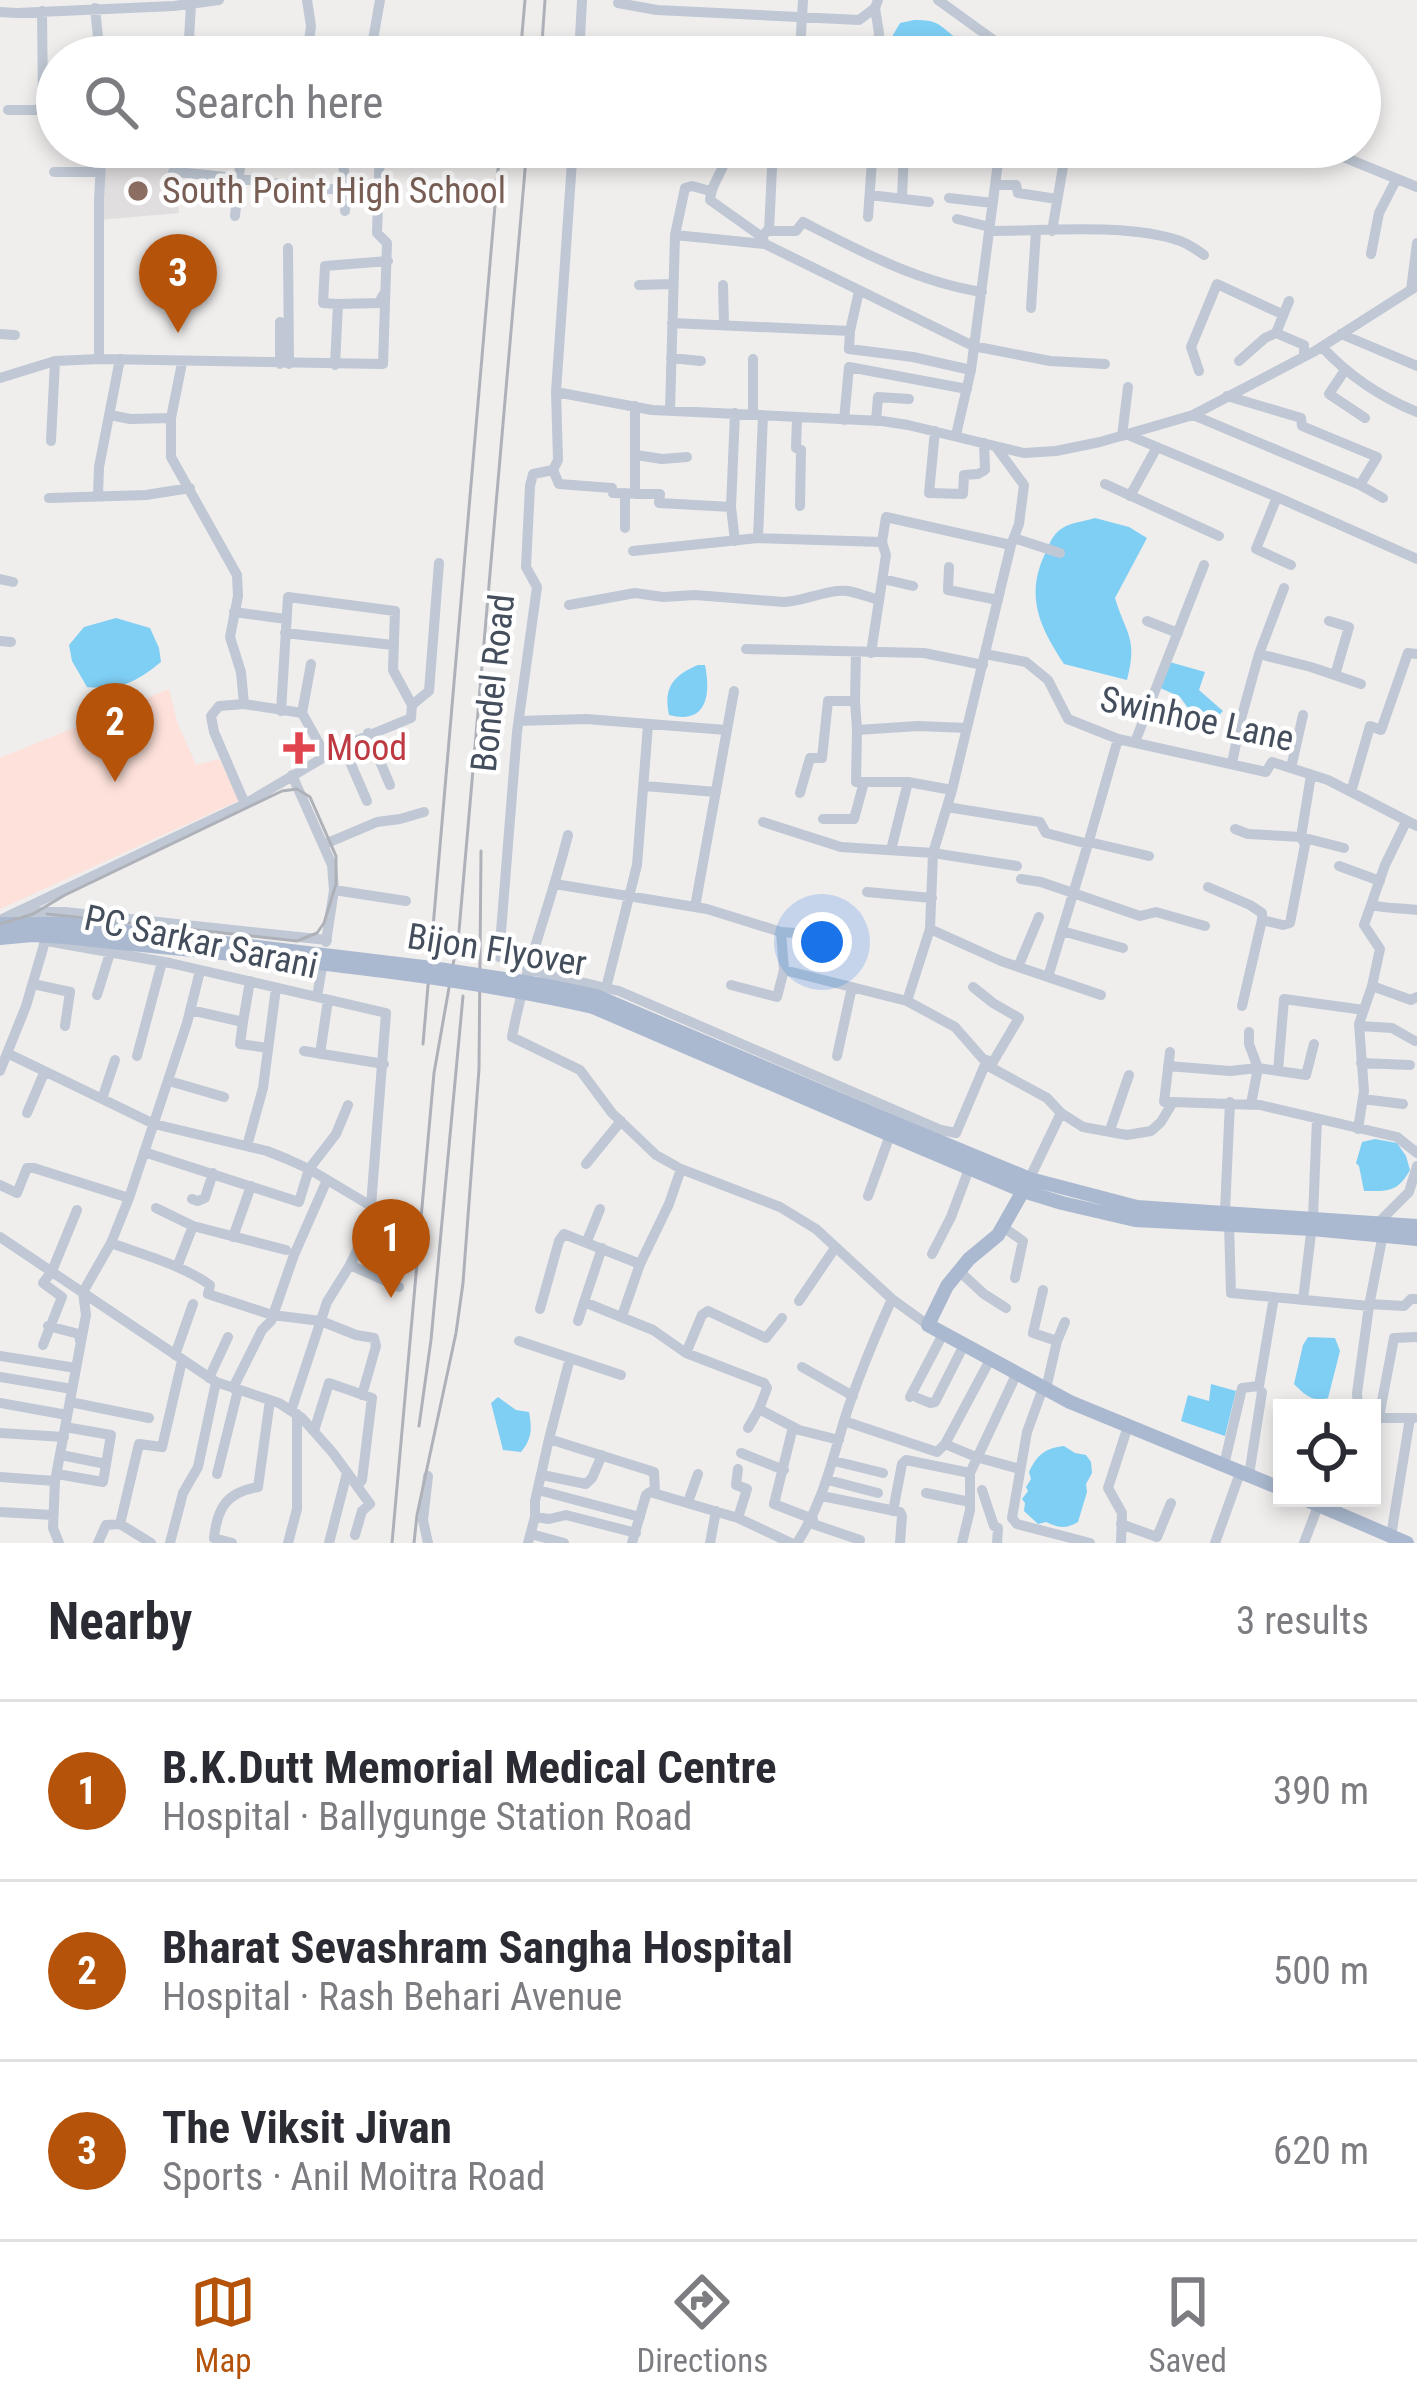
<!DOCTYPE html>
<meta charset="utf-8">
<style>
body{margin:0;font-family:"Roboto Condensed",sans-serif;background:#f2f2f3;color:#2b2b33}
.controls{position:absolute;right:36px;bottom:36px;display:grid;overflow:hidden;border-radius:0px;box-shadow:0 6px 18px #0003}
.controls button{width:108px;height:108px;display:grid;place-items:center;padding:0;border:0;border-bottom:3px solid #e1e1e2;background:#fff;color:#2b2b33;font:60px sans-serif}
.you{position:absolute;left:822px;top:942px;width:42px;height:42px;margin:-30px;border:9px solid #fff;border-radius:50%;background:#1a73e8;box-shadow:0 0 0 18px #1a73e833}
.badge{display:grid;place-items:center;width:78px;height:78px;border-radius:50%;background:#b45309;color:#fff;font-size:39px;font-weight:700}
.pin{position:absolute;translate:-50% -99px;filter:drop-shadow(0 3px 6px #0008)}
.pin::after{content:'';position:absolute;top:63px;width:42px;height:36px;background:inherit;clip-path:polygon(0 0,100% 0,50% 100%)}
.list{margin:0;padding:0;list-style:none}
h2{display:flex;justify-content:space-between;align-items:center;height:156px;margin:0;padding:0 48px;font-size:51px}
h2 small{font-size:39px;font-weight:400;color:#7c7c81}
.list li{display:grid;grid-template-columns:78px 1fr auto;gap:36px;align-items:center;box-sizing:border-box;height:180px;padding:0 48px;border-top:3px solid #e1e1e2}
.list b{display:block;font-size:45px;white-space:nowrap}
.list p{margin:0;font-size:39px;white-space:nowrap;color:#7c7c81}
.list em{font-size:39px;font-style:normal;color:#7c7c81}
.icon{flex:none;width:66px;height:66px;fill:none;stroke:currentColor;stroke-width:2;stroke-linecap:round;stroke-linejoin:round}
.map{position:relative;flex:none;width:1417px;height:1543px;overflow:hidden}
.search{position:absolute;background:#fff;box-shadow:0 6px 18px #0003;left:36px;right:36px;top:36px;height:132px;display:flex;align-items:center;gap:30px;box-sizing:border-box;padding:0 42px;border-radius:66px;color:#7c7c81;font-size:45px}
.sheet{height:696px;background:#fff}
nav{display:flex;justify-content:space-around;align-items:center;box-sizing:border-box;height:168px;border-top:3px solid #e1e1e2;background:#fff;font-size:33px;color:#7c7c81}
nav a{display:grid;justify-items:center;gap:6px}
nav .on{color:#b45309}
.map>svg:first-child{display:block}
.education{fill:#e1dedf}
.medical{fill:#fde1da}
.water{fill:#7fcff4}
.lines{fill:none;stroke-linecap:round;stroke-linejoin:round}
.minor{stroke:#bfc8d4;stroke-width:10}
.major{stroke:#aab9cf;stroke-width:14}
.tram{stroke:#afb1b9;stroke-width:3}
.rail{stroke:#afb1b9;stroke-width:3}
.major-bridge{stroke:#aab9cf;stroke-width:14}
.education-dot{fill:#8d6e63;stroke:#fff;stroke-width:4.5}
.health-dot{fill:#e0444e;stroke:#fff;stroke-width:4.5}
.labels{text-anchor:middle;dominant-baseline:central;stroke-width:9;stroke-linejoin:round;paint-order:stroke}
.education-label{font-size:36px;fill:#785e54;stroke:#fff;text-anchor:start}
.street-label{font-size:36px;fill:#444e5d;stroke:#fff}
.health-label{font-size:36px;fill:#be3a42;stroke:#fff;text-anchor:start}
</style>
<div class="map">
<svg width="1417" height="1543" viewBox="0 0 1417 1543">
<rect width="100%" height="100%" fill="#f0eded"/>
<path class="education" d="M 153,147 L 184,147 L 183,168 L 174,169 L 179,213 L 99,220 L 102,151 Z"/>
<path class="medical" d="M 169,689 L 177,722 L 196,765 L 219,759 L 240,800 L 0,909 L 0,758 Z"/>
<path class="water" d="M 914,20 C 938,20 938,24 956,38 L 957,57 L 890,57 L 893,35 L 900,23 Z
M 1095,518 L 1129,527 L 1147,538 L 1115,598 C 1126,635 1138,637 1127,680 L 1064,664 C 1041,629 1025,598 1044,556 C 1050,543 1052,533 1066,526 C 1075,522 1086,521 1095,518 Z
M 116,618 L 150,628 L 159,648 L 161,662 C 136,682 120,691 87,687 L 72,661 L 69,645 L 84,627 Z
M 1166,661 L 1205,672 L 1199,690 L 1223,711 L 1216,718 L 1188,708 L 1180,697 L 1156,686 Z
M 698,665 L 705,665 C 711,695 707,725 669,715 C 663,687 674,675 698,665 Z
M 1375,1139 L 1397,1143 L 1406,1156 L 1410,1170 C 1397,1193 1388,1191 1364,1191 L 1359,1166 L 1356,1163 L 1362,1142 Z
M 1308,1337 L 1335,1338 L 1340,1351 L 1328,1398 C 1313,1403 1304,1394 1294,1384 L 1303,1345 Z
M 1211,1384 L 1236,1391 L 1225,1436 L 1181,1421 L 1188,1395 L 1209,1401 Z
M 498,1397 L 516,1410 L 529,1412 C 532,1428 532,1439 521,1452 L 503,1450 L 491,1403 Z
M 1064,1446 L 1075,1453 L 1086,1455 L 1091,1462 L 1092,1473 L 1086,1484 L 1087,1492 L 1078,1522 C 1066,1529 1059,1528 1046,1522 L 1038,1524 L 1024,1511 L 1025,1503 L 1022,1499 L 1028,1491 L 1026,1487 L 1031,1479 L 1029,1472 C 1037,1455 1045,1448 1064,1446 Z"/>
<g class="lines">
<path class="minor" d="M 619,0 L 618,3 L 657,10 L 859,20 L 875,8
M 938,0 L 999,44 L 1078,57
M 95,8 L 100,57
M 0,12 L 17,13 L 174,6 L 219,0
M 800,50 L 803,0
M 188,57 L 191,4
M 307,57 L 311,26 L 307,0
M 370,57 L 380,0
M 579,57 L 582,0
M 877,57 L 879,33 L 875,8 L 878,0
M 8,110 L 37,110 L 43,104 L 42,11
M 727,147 C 727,170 711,181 710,200 L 762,237 L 765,244 L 973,346 L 1050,361 L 1105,364
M 1063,147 L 1064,151
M 1319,147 L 1417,187
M 873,153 L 932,154
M 54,172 L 99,172
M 173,172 C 231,176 289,187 347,190 L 343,165 L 345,147
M 995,185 L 1016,185 L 1018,193 L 1057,199
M 710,191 L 692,186 L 685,188 L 675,235 L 765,244
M 870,195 L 929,202
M 902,198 L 904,150
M 949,198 L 993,203
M 345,211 L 347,190
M 235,216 L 242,147
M 868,217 L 873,147
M 957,219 L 990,227
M 769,231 L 773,147
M 990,231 C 1044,231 1130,223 1180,241 C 1189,244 1197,250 1204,255
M 1052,231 L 1063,167
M 762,237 L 767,231 L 796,231 L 803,222 C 860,251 918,282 982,292
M 288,248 L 289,364
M 1371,254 L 1379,213 L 1396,180
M 639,285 L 673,284
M 723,285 L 724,325
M 1411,290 L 1417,243
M 1289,301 L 1276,333 L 1304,345 L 1304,357
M 338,304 L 379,303 L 383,295
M 1031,308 L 1036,231
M 672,323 L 850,331 L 849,349 L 913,357 L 971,370
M 850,331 L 859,291
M 0,334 L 15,335
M 1341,334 L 1417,366
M 1322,347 C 1349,376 1380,397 1417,412
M 671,358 L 701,361
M 99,359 L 99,199 L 102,147
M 753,359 L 753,414
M 1239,361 L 1265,338 L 1276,333
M 182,363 L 171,418 L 171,457 L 237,575 L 238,596 L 230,637 L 241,672 L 244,704 L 219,706 L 211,716 L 214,732 L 245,804
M 280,364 L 280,322
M 335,365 L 338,304 L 323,303 L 325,266 L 388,261
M 1345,370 L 1329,394 L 1365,418
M 1199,371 L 1191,347 L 1217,284 L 1282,314
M 0,378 L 55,361 L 99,359 L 383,364 L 387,243 L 377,233 L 380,147
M 556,392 L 652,410 L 882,421 L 908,425 L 1024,453 L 1056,451 L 1100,442 L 1193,415 L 1315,351 L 1417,286
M 1227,396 L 1301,418 L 1302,426 L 1377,457 L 1360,485
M 670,410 L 675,235
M 110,415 L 130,419 L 171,418
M 763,415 L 758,538 L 882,542 L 886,517 L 1011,545
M 1193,415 L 1360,485 L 1383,498
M 797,418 L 796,448 L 801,450 L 800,506
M 844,420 L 849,367 L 967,389
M 876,421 L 878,397 L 909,399
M 935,431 L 929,493 L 963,494 L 964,475 L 978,474 L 985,470 L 984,443
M 956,435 L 971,370 L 1000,147
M 1128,435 L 1277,497 L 1417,559
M 1122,436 L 1128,387
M 51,441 L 55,361
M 636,455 L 662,459 L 687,457
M 553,470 L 559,484 L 612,488 L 613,493 L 660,494 L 659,503 L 731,507
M 1105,484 L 1219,536
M 625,493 L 625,528
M 635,494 L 635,406
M 98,495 L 99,467 L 120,359
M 1130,496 L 1157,447
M 1277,497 L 1256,549 L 1291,565
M 49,498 L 146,495 L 190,488
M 1014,538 L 1060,553
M 735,541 L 731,507 L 735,413
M 633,551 L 758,538
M 949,567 L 948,590 L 998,600
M 0,579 L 13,582
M 883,579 L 913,586
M 569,605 L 635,593 L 663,597 L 695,595 L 784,602 C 806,601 826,589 848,591 C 858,593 869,597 879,600
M 234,612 L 286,619
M 1147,621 L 1178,633
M 1329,621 L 1349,627 L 1335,675
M 285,633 L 393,645
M 0,641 L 11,642
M 746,649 L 924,653 L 983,665
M 871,653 L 886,555 L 882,542
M 985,654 L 1026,662 L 1048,680 L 1068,719 L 1118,739 L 1266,772 L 1272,762 L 1328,780 L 1417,826
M 1259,654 L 1284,588
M 855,701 L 857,730 L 856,782 L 908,782 L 952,790
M 244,704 L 302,713 L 326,756
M 412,705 L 429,691 L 439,563
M 302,713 L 311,664
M 519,721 L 586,719 L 726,730
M 648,725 L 637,865 L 606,988 L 619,991 L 941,1130 L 956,1133 L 987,1060
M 857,730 L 918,726 L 967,728
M 368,733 L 390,785
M 1135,742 L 1204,565
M 343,746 L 367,801
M 1232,763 L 1241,719 L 1259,654 L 1311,667 L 1361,684
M 1291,768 L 1303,715
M 292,775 L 332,865 L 334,890 L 326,942
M 1311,775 L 1301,837 L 1344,848
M 645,786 L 716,792
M 1351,792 L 1370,726 L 1381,730 L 1408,653 L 1417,654
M 800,793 L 810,758 L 822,758 L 828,701 L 855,701 L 856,652
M 947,807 L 1040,822 L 1046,833 L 1088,844 L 1118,739
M 823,819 L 854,819 L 864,782
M 763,822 L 841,847 L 933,853 L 1017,866
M 1235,829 L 1248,834 L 1301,837 L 1305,845 L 1290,923 L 1283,925 L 1262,920
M 568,835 C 551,903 525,967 512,1037 L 580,1070 L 612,1113 L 656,1155 L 681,1169 L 780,1207 L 816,1229 L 892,1299 L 928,1325
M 1089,842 L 1149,856
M 325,844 L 377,822 L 400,819 L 424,812
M 891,850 L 908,782
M 1339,866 L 1380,881
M 1021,879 L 1041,882 L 1140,916 L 1156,912 L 1205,926
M 555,884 L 707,909 L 781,932 L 784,970 L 907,1001 L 955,1027 L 990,1067 L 1047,1098 L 1061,1113 L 1083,1127 L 1127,1135 L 1151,1131 L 1161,1122 L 1173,1102 L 1260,1105 L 1397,1137 L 1417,1153
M 1208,887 L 1250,905 L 1262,913 L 1262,920 L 1242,1006
M 334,890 L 406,901
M 867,892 L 932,898
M 1371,905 C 1388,909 1401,908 1417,910
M 695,907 L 734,691
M 22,912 L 65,912 L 327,940
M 0,920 L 245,804 L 343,746 L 411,718 L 412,705 L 393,670 L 395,611 L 288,597 L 281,711
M 930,929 L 1001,961 L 1101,995
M 1062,931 L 1123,948
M 781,932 L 823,935
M 47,941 L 170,963 L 386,1013 L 371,1206 L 373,1217 L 350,1265 L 327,1302 L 291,1411
M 499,957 L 517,732 L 537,587 L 526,567 L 530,486 L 533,474 L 553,470 L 558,460 L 556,392 L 573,147
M 1018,967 L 1039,917
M 527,969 L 606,988
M 1048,977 L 1088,844
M 33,984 L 70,992 L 65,1026
M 731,985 L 777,997 L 784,970
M 1372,986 L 1411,1000 L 1417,997
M 973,987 L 993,1003 L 1019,1018 L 990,1067
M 97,995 L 110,953
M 317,997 L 323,961
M 907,1001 L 930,929 L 933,853 L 952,790 L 1011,545 L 1019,524 L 1024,485 L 996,447
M 190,1010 L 243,1022 L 250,981
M 243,1022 L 240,1044 L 268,1048
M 1360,1026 L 1392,1028 L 1415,1041
M 304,1051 L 384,1064
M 1170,1052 L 1164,1102 L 1173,1102
M 9,1054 L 154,1124 L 267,1151 L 287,1159 L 309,1169 L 371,1206
M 320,1054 L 328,1000
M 137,1056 L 162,962
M 837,1056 L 852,987
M 1361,1063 L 1410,1065
M 1168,1066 L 1230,1071 L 1258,1068 L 1249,1044 L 1249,1032
M 0,1071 L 26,1006 L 46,938
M 1278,1071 L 1284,999 L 1364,1010
M 169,1081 L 224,1097
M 102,1099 L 115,1060
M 1363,1099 L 1403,1104
M 1251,1104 L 1258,1068 L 1306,1075 L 1314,1044
M 27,1113 L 44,1073
M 1358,1129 L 1364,1091 L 1359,1024 L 1372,986 L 1380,949 L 1364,925 L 1385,865 L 1406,822
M 1110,1130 L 1129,1075
M 247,1146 L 263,1088 L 276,988
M 144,1152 L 299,1202 L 309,1169 L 336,1134 L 348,1105
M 586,1164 L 621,1121
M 0,1185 L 17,1193 L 27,1168 L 34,1168 L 129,1198
M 1026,1186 L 1061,1113
M 868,1196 L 890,1135
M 192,1199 L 198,1201 L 205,1198 L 213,1173
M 156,1208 L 193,1226 L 286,1250
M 1225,1211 L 1230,1102
M 1379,1222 L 1409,1192 L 1417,1166
M 1229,1224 L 1231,1293 L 1369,1306
M 1003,1227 L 1023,1241 L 1015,1278
M 0,1237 L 216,1382 L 279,1403 L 302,1418 L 333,1453 L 370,1504 L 362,1511 L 355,1535
M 233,1237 L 251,1186
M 587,1241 L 600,1209
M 111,1243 C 144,1255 182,1265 210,1285 L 208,1294 L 272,1315 L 321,1321 L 356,1335 L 374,1338 L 376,1346 L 362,1395
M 932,1254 L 951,1217 L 969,1169
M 350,1265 L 399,1287
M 177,1267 L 193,1226
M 959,1271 L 984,1294 L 1006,1308
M 1043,1290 L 1033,1333 L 1057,1341
M 1303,1300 L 1313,1217 L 1317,1119
M 799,1301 L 835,1248
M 584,1302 L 602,1248
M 1369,1304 L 1404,1306 L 1411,1299 L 1417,1299
M 540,1309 L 559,1241 L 564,1234 L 640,1264
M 622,1316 L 640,1264 L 669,1204 L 681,1169
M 578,1321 L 584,1302 L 653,1330 L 686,1353 L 764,1383 L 767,1388 L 759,1409
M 48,1326 L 79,1334 L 80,1341
M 519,1341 L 621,1375
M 43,1345 L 62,1297 L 43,1283 L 52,1271 L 77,1210
M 686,1353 L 702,1315 L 708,1311 L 766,1338 L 782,1318
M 175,1355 L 193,1304
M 0,1356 L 76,1368
M 570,1358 L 549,1439 L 654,1472 L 655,1493
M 802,1367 L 853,1396
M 0,1377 L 72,1389
M 209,1378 L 228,1337
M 233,1388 L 262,1330 L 271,1321 L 294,1255 L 327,1180
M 1043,1388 L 1027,1432 L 1012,1518 L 1017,1524 L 1090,1543
M 1046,1389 L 1057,1341 L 1065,1322
M 910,1397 L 943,1334
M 918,1398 L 930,1403 L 935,1402 L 964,1345
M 70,1402 L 149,1418
M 0,1403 L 67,1415
M 1358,1408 L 1357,1393 L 1369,1306 L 1383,1234
M 1379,1417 L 1394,1338 L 1417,1337
M 1372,1418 L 1414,1418
M 844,1421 L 937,1452 L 945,1444 L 976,1457 L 1020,1469
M 793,1427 L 774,1504 L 813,1519
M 748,1428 L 759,1409 L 799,1430 L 839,1440
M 314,1431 L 329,1383 L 372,1398 L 362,1480 L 357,1486
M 0,1433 L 64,1437
M 945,1444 L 991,1358
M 741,1453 L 784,1470
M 61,1455 L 106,1464
M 834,1461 L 883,1473
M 1224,1465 L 1242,1388 L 1259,1386 L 1274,1297
M 57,1474 L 103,1482 L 111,1435 L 65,1427
M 217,1474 L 238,1390
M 542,1475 L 586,1484 L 592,1478 L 602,1455
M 1249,1475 L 1262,1392
M 428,1476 L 423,1520 L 428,1543
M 0,1477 L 55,1481
M 828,1480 L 878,1493
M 538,1490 L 640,1517
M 982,1490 L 994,1526 L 998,1528 L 997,1543
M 926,1493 L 970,1502
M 822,1496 L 900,1512 L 902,1516 L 900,1543
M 688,1502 L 698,1474
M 893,1511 L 902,1464 L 906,1460 L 970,1473
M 0,1512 L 53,1515
M 535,1517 L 535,1501 L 549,1439
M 738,1518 L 747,1489 L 736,1485 L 738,1469
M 810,1523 L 860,1540 L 859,1543
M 120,1524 L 139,1444 L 162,1447 L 182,1361
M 1121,1524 L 1157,1537 L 1171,1503
M 531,1534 L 564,1543
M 1391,1536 L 1410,1418
M 59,1543 L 53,1528 L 55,1481 L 86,1315 L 83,1292 L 111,1243 L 129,1198 L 187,1023 L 200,971
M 98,1543 L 106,1525 L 120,1524 L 151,1543
M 170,1543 L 183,1493 L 198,1467 L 216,1382
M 232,1543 L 214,1538 C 217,1508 227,1492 258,1487 L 270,1400
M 288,1543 L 297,1509 L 297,1414
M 329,1543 L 347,1473
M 528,1543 L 535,1517 L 549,1519 L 566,1515 L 636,1533
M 632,1543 L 646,1495 L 650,1492 L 738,1518 L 791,1543
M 710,1543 L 716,1511
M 797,1543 C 822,1504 831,1465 844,1421 C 857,1379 874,1339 892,1299
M 962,1543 L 970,1510 L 970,1473 L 1017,1373
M 1121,1543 L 1122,1513 L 1108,1488 L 1128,1426
M 1215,1543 L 1241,1470
M 1304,1543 L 1321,1498"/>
<path class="major" d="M 0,924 L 66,924
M 0,938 L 32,935 L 65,937
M 890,1121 L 1030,1179 L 1137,1207 L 1417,1226
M 886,1133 L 1023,1191 L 1062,1203 L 1135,1220 L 1312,1229 L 1417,1239
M 1023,1191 L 998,1235 L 969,1259 L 947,1286 L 928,1325 L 1070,1402 L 1282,1489
M 1302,1498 L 1407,1543"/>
<path class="tram" d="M 0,924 L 33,914 L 65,895 L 282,791 L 297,789 L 310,797 L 336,856 L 336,884 L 324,923 L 317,933 L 297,941 L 47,914"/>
<path class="rail" d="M 520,57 L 525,0
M 541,57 L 545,0
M 423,1044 L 500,147
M 419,1426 L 431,1340 L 463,996
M 392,1543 L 434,1073 L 459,931 L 527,147
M 414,1543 L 417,1515 L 456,1333 L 463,1283 L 479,1069 L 481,851"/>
<path class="major-bridge" d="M 66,924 L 432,968 L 544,985 L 596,996 L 890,1121
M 65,937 C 240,956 420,968 593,1007 L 886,1133"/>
</g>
<circle class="education-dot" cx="138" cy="191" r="12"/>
<path class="health-dot" d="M293 730h12v12h12v12h-12v12h-12v-12h-12v-12h12z"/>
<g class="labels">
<g class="education-label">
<text x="162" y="191">South Point High School</text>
</g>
<g class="street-label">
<text transform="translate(493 683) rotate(-84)">Bondel Road</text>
<text transform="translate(1197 719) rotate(12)">Swinhoe Lane</text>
<text transform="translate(201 942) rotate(12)">PC Sarkar Sarani</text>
<text transform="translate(497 950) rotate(9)">Bijon Flyover</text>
</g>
<g class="health-label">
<text x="326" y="748">Mood</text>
</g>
</g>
</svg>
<div class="controls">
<button><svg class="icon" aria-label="locate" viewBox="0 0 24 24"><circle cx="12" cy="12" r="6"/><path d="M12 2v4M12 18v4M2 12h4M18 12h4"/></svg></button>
</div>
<div class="you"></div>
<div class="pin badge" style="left:391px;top:1298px">1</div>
<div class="pin badge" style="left:115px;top:782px">2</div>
<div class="pin badge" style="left:178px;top:333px">3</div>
<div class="search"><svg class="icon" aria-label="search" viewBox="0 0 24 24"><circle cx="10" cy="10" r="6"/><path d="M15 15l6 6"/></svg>Search here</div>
</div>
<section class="sheet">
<h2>Nearby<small>3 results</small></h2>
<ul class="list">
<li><span class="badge">1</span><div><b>B.K.Dutt Memorial Medical Centre</b><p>Hospital · Ballygunge Station Road</p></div><em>390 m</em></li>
<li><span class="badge">2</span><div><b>Bharat Sevashram Sangha Hospital</b><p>Hospital · Rash Behari Avenue</p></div><em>500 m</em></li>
<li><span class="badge">3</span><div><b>The Viksit Jivan</b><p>Sports · Anil Moitra Road</p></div><em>620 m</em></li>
</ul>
</section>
<nav>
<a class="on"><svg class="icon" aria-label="map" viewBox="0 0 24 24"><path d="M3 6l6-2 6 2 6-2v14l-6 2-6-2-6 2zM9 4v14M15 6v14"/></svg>Map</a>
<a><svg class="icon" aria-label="directions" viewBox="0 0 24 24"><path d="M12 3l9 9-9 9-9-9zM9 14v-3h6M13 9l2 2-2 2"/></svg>Directions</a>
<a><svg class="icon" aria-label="saved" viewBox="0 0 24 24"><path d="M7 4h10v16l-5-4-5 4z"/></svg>Saved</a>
</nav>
